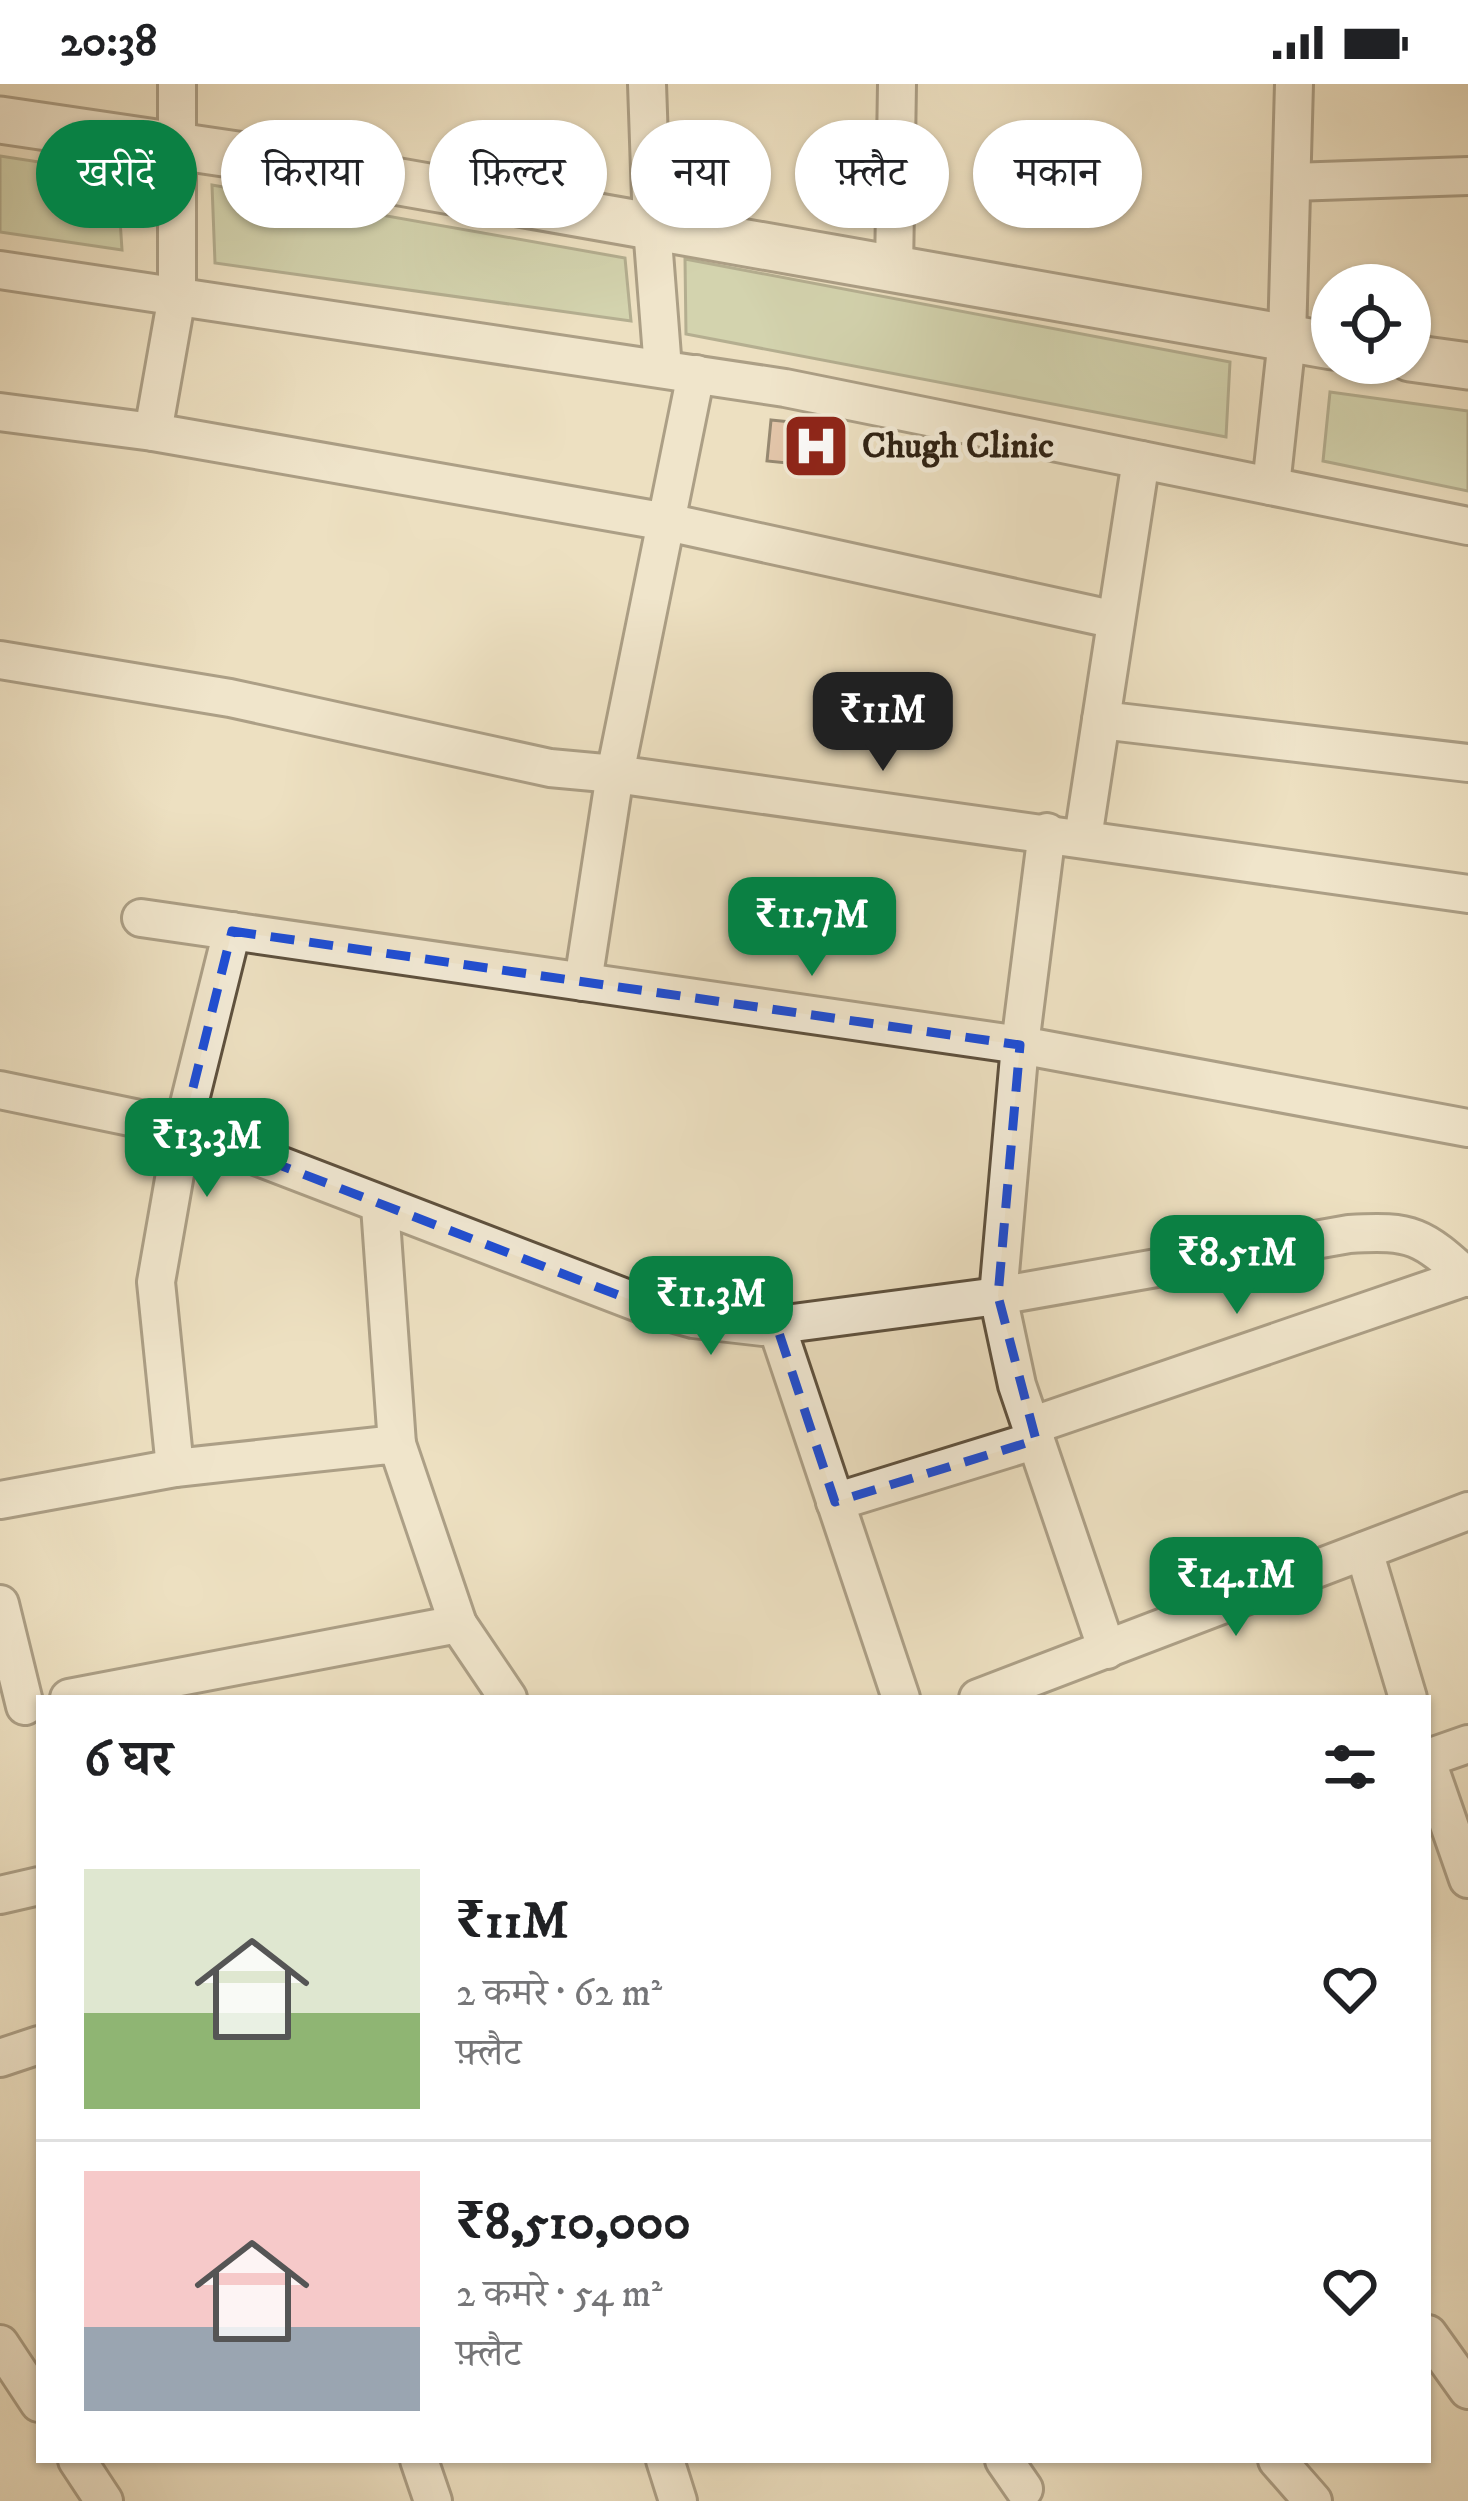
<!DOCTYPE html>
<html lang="hi">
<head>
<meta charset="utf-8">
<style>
  :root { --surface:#fff; --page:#f6f6f6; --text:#202124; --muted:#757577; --line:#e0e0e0; --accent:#0b8043 }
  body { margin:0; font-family:"IM FELL DW Pica","Noto Serif Devanagari",serif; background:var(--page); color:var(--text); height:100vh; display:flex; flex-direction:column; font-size:45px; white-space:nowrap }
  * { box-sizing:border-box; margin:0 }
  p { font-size:39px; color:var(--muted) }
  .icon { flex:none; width:66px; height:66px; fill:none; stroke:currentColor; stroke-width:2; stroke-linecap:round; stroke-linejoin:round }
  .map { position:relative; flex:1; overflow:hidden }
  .drawer { position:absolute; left:36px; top:1611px; width:1395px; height:768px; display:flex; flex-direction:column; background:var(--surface); border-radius:0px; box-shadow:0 3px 9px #0004 }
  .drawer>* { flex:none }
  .hud { position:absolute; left:36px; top:36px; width:1398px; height:108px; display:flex; gap:24px }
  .controls { position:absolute; left:1311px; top:180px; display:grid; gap:24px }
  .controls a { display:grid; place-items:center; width:120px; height:120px; border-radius:50%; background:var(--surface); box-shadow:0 3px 9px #0004; font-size:60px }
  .price { position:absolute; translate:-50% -102px; padding:0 27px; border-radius:24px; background:var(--accent); color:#fff; font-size:39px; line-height:78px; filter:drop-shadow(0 3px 6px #0008) }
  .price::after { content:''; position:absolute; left:50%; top:72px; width:36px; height:27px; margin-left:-18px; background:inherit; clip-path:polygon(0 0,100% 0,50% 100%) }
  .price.on { background:#222; color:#fff }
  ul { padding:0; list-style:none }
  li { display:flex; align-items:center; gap:36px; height:300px; padding:0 48px }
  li+li { border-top:3px solid var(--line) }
  li span { display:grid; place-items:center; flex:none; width:336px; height:240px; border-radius:0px; color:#555 }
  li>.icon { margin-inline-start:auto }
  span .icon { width:144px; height:144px; fill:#fffc; stroke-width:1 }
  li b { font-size:51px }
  h2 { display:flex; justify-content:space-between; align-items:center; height:144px; padding:0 48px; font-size:51px }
  .chip { padding:0 42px; border-radius:54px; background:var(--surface); box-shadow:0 3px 9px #0004; font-size:42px; line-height:108px }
  .chip.on { background:var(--accent); color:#fff }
  .status { display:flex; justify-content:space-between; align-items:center; height:84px; padding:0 60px; background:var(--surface); direction:ltr }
  .status svg { height:33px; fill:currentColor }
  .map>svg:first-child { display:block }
  .green { fill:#b3c397; stroke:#707255; stroke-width:3 }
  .building { fill:#d8a78f; stroke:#2e2113; stroke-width:3 }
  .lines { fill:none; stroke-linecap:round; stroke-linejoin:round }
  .minor-casing { stroke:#5e513e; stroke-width:42 }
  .tertiary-casing { stroke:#5e513e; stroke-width:51 }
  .minor { stroke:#f3ebd7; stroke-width:36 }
  .tertiary { stroke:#f3ebd7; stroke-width:45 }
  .marked { fill:none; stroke:#1d4ed8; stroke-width:9; stroke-dasharray:24 15; stroke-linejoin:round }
  .labels { text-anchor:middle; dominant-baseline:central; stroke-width:10; stroke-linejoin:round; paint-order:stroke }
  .poi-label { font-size:36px; font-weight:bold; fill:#2e2113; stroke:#f3ebd7; text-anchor:start }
</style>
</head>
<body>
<div class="status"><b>20:38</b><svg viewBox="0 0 49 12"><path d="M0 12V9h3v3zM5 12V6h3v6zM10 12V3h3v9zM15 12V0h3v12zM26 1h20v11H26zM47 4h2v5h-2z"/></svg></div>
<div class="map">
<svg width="1468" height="2417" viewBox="0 0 1468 2417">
  <rect width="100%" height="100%" fill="#ede0c1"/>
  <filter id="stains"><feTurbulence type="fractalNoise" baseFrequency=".00167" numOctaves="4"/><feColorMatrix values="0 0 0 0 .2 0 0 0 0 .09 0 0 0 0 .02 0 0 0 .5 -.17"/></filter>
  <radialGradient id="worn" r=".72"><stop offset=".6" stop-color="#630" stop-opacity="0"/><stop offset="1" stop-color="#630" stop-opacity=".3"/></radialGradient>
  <!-- green -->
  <g class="green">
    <path d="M0,72l117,18 5,76 -122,-18z"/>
    <path d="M212,101l413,73 6,63 -416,-58z"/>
    <path d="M685,175l545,103 -4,75 -540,-103z"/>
    <path d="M1330,308l138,19v80l-145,-30z"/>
  </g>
  <!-- building -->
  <path class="building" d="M771,336l71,7 -4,41 -71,-7z"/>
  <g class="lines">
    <defs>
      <g id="minor">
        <path d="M177,0v212l-24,136 514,90 449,98"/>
        <path d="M647,0l5,143 11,142"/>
        <path d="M1292,98l176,-6"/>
        <path d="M0,186l785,118 683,138"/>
        <path d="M894,186l3,-186"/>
        <path d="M696,290l-81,400 853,120"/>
        <path d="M0,328l153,20"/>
        <path d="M1141,376l-40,260 367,43"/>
        <path d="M1271,402l16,-147 7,-255"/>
        <path d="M0,576l230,38 320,70 65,6 -32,208"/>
        <path d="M1047,748l-27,213 -22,251 19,89 90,265"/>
        <path d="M1083,754l18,-118"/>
        <path d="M141,834l879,127 448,83"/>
        <path d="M0,1006l183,38 461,177 49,14 70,8 235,-31 351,-62c64,-4 73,2 119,44"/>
        <path d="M380,1122l17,238"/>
        <path d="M776,1240l125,374"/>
        <path d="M1031,1342l435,-149"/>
        <path d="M175,1384l-19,-186 27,-154 49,-197"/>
        <path d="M0,1416l175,-32 222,-24 61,180"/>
        <path d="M835,1418l201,-62"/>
        <path d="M1364,1467l44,147"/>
        <path d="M0,1520l25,102"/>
        <path d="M69,1614l389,-74 50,74"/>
        <path d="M978,1614l490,-187"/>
        <path d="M1428,1674l40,-14"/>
        <path d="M1428,1680l40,115"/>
        <path d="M0,1811l39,-9"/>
        <path d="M0,1974l39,-13"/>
        <path d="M1428,2250l40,56"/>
        <path d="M0,2260l39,59"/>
        <path d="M77,2376l27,41"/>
        <path d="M419,2376l14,41"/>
        <path d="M665,2376l13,41"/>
        <path d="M1004,2376l20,29"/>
        <path d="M1277,2376l36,41"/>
      </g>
      <g id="tertiary">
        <path d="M0,36l292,43 1040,183"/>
        <path d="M1410,274l58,8"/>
      </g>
    </defs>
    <!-- minor casing -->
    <use href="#minor" class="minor-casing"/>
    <!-- tertiary casing -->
    <use href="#tertiary" class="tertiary-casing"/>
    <!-- minor -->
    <use href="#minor" class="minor"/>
    <!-- tertiary -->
    <use href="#tertiary" class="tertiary"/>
  </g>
  <!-- marked area -->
  <path d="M0 0H1468V2417H0ZM232,847l788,114 -22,251 38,144 -201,62 -58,-175 -133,-22 -461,-177z" fill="#ede0c1" fill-opacity=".55" fill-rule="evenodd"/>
  <path class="marked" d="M232,847l788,114 -22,251 38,144 -201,62 -58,-175 -133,-22 -461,-177z"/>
  <!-- icons -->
  <defs>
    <symbol id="hospital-square" viewBox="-11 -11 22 22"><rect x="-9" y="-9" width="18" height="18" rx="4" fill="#8f2418" stroke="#f3ebd7"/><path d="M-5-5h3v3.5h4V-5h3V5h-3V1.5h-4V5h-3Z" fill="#fff"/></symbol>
  </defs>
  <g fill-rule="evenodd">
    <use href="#hospital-square" x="778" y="324" width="76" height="76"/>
  </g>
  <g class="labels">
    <!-- poi labels -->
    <g class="poi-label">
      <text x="862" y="362">Chugh Clinic</text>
    </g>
  </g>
  <rect width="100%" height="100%" filter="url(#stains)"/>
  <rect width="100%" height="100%" fill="url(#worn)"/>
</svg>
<div class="controls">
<a><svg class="icon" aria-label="locate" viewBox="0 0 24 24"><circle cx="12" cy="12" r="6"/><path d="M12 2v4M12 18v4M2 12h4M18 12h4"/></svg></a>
</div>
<b class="price on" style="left:883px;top:690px">₹11M</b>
<b class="price" style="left:812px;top:895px">₹11.7M</b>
<b class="price" style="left:207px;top:1116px">₹13.3M</b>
<b class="price" style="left:1237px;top:1233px">₹8.51M</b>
<b class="price" style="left:711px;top:1274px">₹11.3M</b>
<b class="price" style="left:1236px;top:1555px">₹14.1M</b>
<div class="hud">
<a class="chip on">खरीदें</a>
<a class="chip">किराया</a>
<a class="chip">फ़िल्टर</a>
<a class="chip">नया</a>
<a class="chip">फ़्लैट</a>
<a class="chip">मकान</a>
</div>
<section class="drawer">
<h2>6 घर<svg class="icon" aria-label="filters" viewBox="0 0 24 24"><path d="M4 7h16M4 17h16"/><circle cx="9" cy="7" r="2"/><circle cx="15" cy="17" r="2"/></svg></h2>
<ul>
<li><span style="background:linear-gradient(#dfe7d0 60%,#8fb573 0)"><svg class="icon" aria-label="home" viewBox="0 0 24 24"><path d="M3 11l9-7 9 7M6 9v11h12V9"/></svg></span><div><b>₹11M</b><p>2 कमरे · 62 m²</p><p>फ़्लैट</p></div><svg class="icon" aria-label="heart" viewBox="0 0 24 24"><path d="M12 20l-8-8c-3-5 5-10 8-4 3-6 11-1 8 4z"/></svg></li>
<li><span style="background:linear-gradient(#f6c9c9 65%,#9aa5b1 0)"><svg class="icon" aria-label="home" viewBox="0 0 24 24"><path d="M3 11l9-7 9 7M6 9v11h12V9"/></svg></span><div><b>₹8,510,000</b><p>2 कमरे · 54 m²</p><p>फ़्लैट</p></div><svg class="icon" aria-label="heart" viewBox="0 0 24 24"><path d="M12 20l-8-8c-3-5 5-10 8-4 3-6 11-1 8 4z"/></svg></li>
</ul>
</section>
</div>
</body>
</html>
